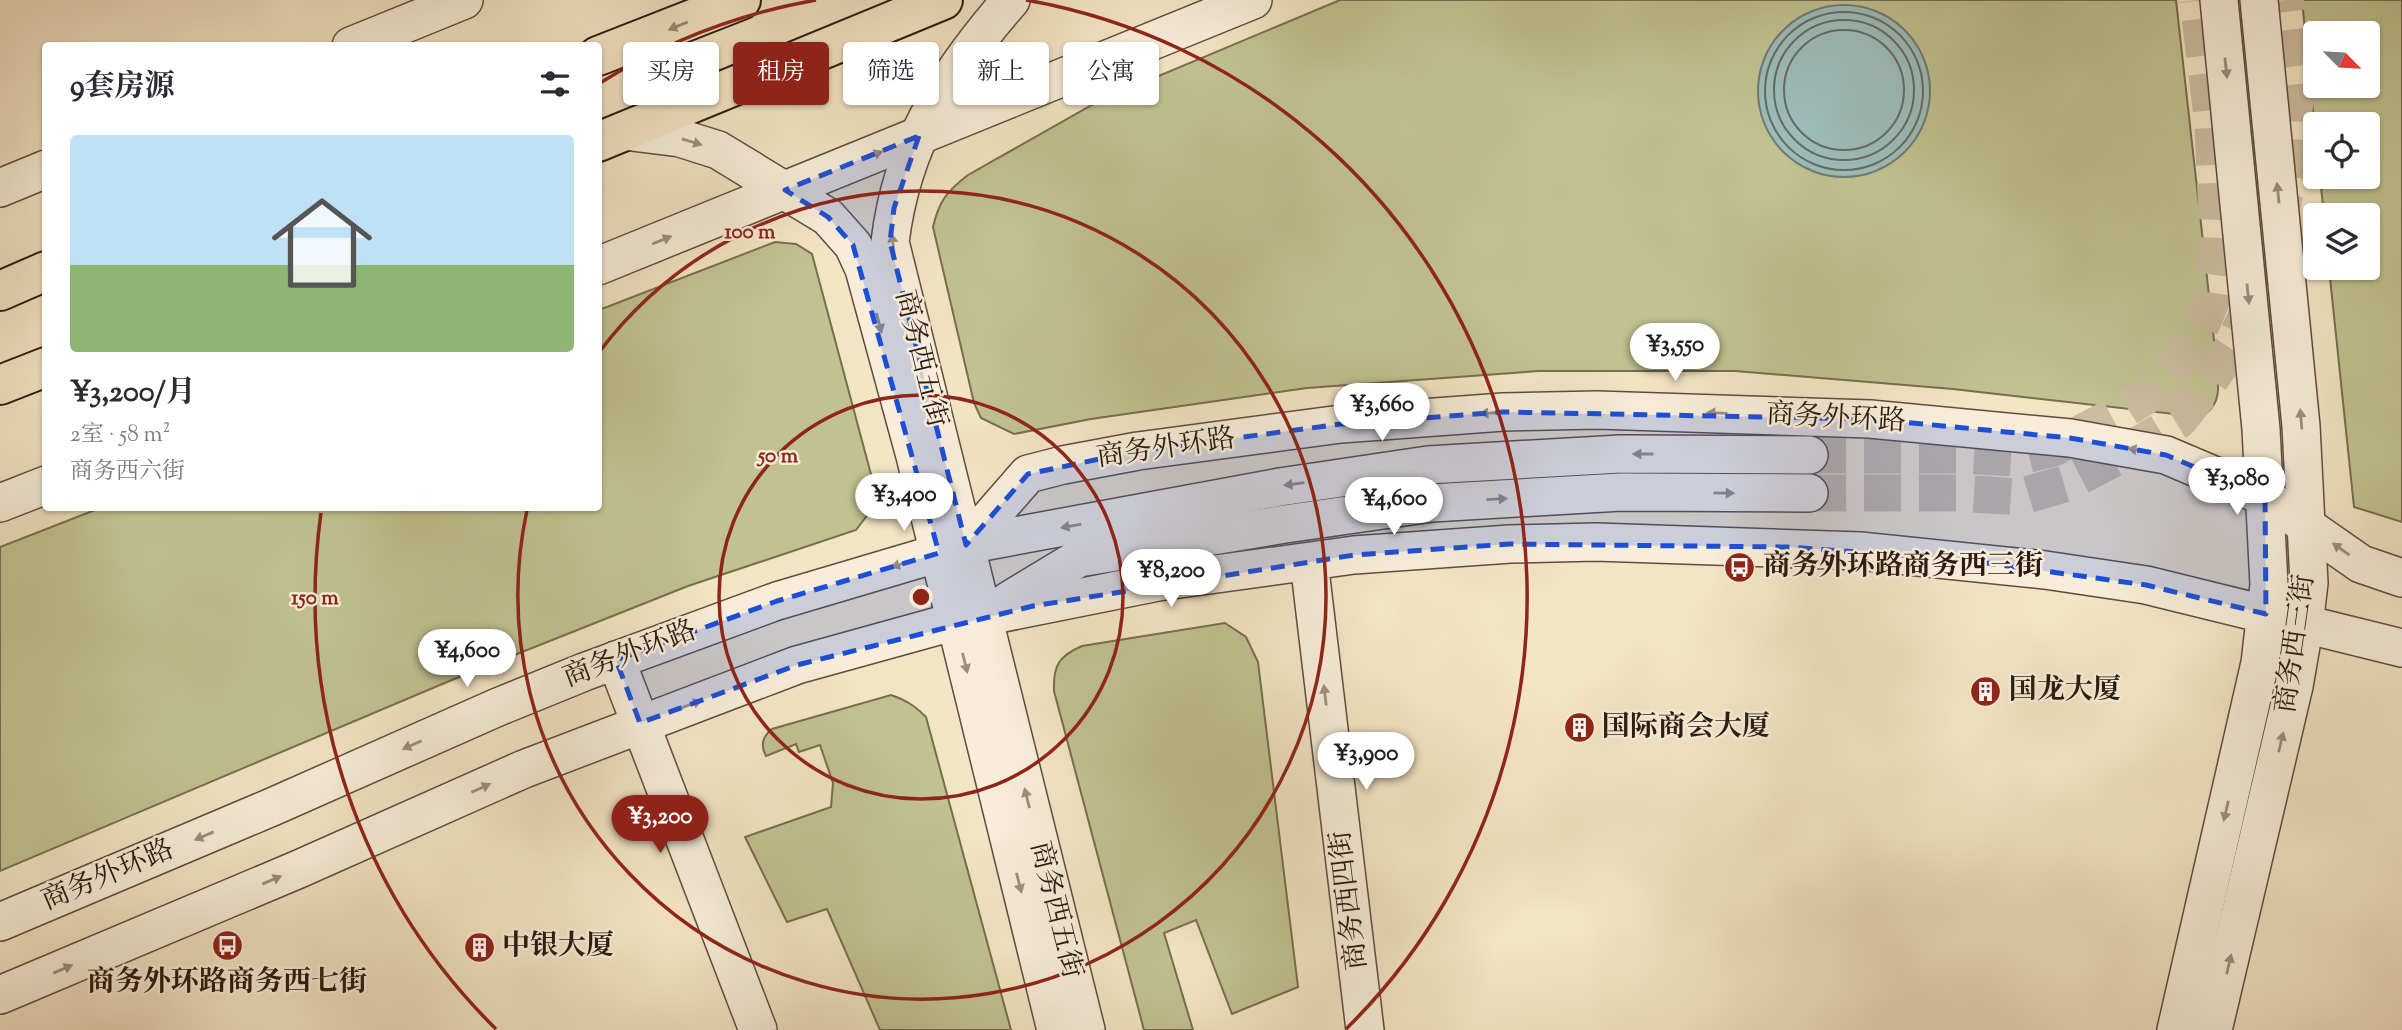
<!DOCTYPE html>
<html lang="zh">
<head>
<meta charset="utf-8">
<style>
  :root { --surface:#fff; --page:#f7f7f7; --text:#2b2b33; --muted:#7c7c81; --line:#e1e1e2; --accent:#8f2418 }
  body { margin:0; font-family:"Sorts Mill Goudy","Noto Serif SC",serif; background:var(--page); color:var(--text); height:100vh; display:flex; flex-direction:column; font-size:26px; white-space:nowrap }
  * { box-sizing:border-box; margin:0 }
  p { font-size:23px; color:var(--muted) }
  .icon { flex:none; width:38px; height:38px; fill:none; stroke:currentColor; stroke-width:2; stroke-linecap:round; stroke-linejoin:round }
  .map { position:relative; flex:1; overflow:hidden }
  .panel { position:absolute; left:42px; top:42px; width:560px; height:469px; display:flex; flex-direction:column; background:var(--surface); border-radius:7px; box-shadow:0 2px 5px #0004 }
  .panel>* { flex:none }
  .guide { position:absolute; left:623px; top:42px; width:665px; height:63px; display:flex; gap:14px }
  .needle { width:46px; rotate:114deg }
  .controls { position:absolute; left:2303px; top:21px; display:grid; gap:14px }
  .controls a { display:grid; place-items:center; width:77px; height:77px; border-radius:7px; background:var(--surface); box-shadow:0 2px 5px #0004; font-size:35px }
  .price { position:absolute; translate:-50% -60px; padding:0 16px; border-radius:24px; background:#fff; color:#222; font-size:23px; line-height:46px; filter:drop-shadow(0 2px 4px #0008) }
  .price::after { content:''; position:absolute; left:50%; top:42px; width:21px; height:16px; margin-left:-10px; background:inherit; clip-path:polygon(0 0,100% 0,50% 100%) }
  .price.on { background:var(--accent); color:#fff }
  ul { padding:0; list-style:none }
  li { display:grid; align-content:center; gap:14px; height:371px; padding:0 28px }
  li+li { border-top:2px solid var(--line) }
  li span { display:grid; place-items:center; height:217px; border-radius:7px; color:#555 }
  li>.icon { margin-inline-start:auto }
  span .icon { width:126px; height:126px; fill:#fffc; stroke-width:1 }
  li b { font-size:30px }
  h2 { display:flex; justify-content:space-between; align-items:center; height:84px; padding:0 28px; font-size:30px }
  .chip { padding:0 24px; border-radius:7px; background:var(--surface); box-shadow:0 2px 5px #0004; font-size:24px; line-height:63px }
  .chip.on { background:var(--accent); color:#fff }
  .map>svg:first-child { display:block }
  .green { fill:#c0c290; stroke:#766e50; stroke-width:2; fill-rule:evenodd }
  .water { fill:#9dbdba; stroke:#707b76; stroke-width:2 }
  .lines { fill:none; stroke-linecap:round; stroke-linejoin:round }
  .shore { stroke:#646b66; stroke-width:2 }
  .minor-tunnel { stroke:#cbbba0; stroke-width:37; stroke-dasharray:37 18; stroke-linecap:butt }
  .minor-casing { stroke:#5e4c3e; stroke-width:40 }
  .highway-casing { stroke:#2c1911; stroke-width:42 }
  .minor { stroke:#f7edd9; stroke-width:37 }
  .highway { stroke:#f3e4c4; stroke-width:38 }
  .oneway { fill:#998973 }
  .oneway2 { fill:#9c8e7f }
  .marked { fill:#1d4ed8; fill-opacity:0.2; stroke:#1d4ed8; stroke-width:5; stroke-dasharray:14 9; stroke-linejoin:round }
  .ring { fill:none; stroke:#8f2418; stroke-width:3.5 }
  .labels { text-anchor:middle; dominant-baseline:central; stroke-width:5; stroke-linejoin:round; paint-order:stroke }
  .street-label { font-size:28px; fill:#2c1911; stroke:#f7edd9 }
  .poi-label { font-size:28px; font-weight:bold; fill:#2c1911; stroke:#f7edd9; text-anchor:start }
  .centre { fill:#8f2418; stroke:#f7edd9; stroke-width:3.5 }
  .ring-label { font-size:21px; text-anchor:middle; font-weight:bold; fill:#8f2418; stroke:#f7edd9; stroke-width:5; stroke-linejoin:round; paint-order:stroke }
</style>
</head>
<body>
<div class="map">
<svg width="2402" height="1030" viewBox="0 0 2402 1030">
  <rect width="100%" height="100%" fill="#f3e4c4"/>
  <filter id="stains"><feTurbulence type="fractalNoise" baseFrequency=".00286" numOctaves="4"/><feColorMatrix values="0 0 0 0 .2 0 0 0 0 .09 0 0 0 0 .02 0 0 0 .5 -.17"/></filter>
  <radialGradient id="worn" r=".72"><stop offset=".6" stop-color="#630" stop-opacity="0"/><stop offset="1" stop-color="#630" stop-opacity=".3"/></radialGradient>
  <!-- green -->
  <g class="green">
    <path d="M1340,0h836l42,376c1,18 0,31 -17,41l-248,-28 -218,-18h-196l-232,17 -216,31 -77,15 -33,-16 -7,-15 -41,-176c6,-26 14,-36 35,-52l131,-74z"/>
    <path d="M2302,0h100v522l-48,-15 -25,-239h39v-53h-44l-4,-38h48v-53h-53v8zM2368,33v53h-53v-53z"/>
    <path d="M775,242l21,2 16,10 64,239 -4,16 -16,21 -168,56 -241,96 -447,189v-324l100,-39h498l1,-198z"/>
    <path d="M1225,623l21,14 12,25 40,325 -66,27 -36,-94 -32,13 29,97h-49l-90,-339c-1,-26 5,-35 28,-45z"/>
    <path d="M891,695c15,5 24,11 35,22l85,313h-131l-53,-121 -40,13 -42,-85 86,-30 2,-24 -13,-38 -21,7 -3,-8 -30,12c-6,-11 -3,-20 6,-27z"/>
  </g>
  <!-- water -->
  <circle class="water" cx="1844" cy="91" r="86"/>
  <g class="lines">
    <!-- shore -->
    <g class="shore">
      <circle cx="1844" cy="91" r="79"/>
      <circle cx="1844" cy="90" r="70"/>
      <circle cx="1844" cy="90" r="60"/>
    </g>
    <!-- minor-tunnel -->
    <g class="minor-tunnel">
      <path d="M1809,455h153l53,3 38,-10 61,-32 40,-25 46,-63 11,-27 4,-27 2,-56 -4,-93 -15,-125"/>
      <path d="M1809,493h151l60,4 47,-14 65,-34 47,-29 27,-34 27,-40 28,-62 17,-58 12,-60 6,-80 -11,-86"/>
    </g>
    <defs>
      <g id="minor">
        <path d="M1011,0c-64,73 -109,143 -121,242l196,788"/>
        <path d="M351,46l113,-46"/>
        <path d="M624,131l56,7 38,12 110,67 25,28 11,24 51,187 141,574"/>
        <path d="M0,188l46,-19"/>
        <path d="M598,266l655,-266"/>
        <path d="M0,503l46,-18"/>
        <path d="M966,545l62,-71 35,-9 75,-14 203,-27 162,-12 94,-2 273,9 200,19 96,17 99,42 96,67 41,14"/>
        <path d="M1309,562l56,468"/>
        <path d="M1008,601l71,-43 206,-34 147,-21 189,-11 188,1"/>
        <path d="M616,660l142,370"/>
        <path d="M0,922l272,-115 226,-100 86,-35 193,-71 189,-56 314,-58 148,-22 192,-11 189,1"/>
        <path d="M0,995l299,-126 225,-100 273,-104 141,-39 220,-44 196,-27 156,-11 86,-2 264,9 185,19 101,15 256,63"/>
        <path d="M2176,1030l84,-367 9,-78 -8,-156 -42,-429"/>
        <path d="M2213,1030l81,-344 9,-52 6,-51 -8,-157 -42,-426"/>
      </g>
      <g id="highway">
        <path d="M598,56l143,-56"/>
        <path d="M598,142l345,-142"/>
        <path d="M0,291l46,-20"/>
        <path d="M0,385l46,-18"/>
      </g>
    </defs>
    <!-- minor casing -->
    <use href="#minor" class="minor-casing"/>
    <!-- highway casing -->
    <use href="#highway" class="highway-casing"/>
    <!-- minor -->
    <use href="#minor" class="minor"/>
    <!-- highway -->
    <use href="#highway" class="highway"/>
  </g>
  <!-- one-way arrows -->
  <defs><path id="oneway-solid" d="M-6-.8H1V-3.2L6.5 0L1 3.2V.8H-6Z" transform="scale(1.75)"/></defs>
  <use class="oneway" href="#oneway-solid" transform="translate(678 26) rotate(158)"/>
  <g class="oneway2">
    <use href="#oneway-solid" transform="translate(2226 68) rotate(84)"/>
    <use href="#oneway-solid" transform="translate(692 142) rotate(17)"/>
    <use href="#oneway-solid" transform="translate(873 155) rotate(-22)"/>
    <use href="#oneway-solid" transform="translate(2278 193) rotate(-96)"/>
    <use href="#oneway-solid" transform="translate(662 240) rotate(-22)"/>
    <use href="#oneway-solid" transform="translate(893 244) rotate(-96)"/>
    <use href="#oneway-solid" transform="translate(2248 294) rotate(84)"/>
    <use href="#oneway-solid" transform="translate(879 323) rotate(75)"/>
    <use href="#oneway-solid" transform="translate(1490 413) rotate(176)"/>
    <use href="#oneway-solid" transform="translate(1717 413) rotate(-178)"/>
    <use href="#oneway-solid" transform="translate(2301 419) rotate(-95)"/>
    <use href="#oneway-solid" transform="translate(2138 450) rotate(-170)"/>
    <use href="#oneway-solid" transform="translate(1643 454) rotate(-180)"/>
    <use href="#oneway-solid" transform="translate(1294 484) rotate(172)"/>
    <use href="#oneway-solid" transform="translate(1724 493) rotate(1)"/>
    <use href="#oneway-solid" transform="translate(1497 499) rotate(-3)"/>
    <use href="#oneway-solid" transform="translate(1071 526) rotate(170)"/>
    <use href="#oneway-solid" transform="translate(2341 549) rotate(-145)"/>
    <use href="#oneway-solid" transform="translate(901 564) rotate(163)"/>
    <use href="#oneway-solid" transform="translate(965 663) rotate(76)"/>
    <use href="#oneway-solid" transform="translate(1325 695) rotate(-97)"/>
    <use href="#oneway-solid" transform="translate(692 704) rotate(-21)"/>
    <use href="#oneway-solid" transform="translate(2281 742) rotate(-77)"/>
    <use href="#oneway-solid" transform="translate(412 745) rotate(156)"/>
    <use href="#oneway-solid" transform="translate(481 788) rotate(-24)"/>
    <use href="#oneway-solid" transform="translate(1027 798) rotate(-104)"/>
    <use href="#oneway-solid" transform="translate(2226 811) rotate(103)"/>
    <use href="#oneway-solid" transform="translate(204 836) rotate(157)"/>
    <use href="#oneway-solid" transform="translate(272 880) rotate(-23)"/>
    <use href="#oneway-solid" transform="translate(1019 883) rotate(76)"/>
    <use href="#oneway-solid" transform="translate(2229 964) rotate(-77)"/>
    <use href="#oneway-solid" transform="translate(63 969) rotate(-23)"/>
  </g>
  <!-- marked area -->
  <path class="marked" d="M919,136l-25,72 -4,34 76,303 62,-71 110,-23 203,-27 162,-12 367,7 200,19 96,17 99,42 1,117 -120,-29 -188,-26 -171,-12 -277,-3 -156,11 -321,51 -236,59 -157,58 -24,-63 161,-59 162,-48 -86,-308 -25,-28 -43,-27z"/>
  <!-- distance rings -->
  <g class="ring">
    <circle cx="921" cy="597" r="202"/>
    <path d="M600 351A404 404 0 1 1 527 510"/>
    <path d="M496 1029A606 606 0 0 1 321 513M600 83A606 606 0 0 1 816 0M1026 0A606 606 0 0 1 1346 1029"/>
  </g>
  <!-- icons -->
  <defs>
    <symbol id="bus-disc" viewBox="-11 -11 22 22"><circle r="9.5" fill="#8f2418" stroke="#f7edd9"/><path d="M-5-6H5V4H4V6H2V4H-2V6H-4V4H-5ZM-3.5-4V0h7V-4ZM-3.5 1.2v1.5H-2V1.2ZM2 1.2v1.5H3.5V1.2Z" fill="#fff"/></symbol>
    <symbol id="building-disc" viewBox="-11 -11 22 22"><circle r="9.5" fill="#8f2418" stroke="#f7edd9"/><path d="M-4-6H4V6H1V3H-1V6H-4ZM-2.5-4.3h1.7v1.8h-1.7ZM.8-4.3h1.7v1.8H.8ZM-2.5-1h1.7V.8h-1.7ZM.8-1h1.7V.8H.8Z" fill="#fff"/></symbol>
  </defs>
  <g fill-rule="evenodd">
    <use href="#bus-disc" x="1722" y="550" width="35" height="35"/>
    <use href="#building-disc" x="1968" y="674" width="35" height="35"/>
    <use href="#building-disc" x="1562" y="710" width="35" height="35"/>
    <use href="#bus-disc" x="210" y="928" width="35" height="35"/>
    <use href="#building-disc" x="462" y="930" width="35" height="35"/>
  </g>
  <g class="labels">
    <!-- street labels -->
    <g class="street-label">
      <text transform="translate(920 359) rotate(76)">商务西五街</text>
      <text transform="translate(1836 419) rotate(3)">商务外环路</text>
      <text transform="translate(1166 449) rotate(-8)">商务外环路</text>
      <text transform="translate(2296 644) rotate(-82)">商务西三街</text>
      <text transform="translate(630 655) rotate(-21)">商务外环路</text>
      <text transform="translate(108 876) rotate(-23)">商务外环路</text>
      <text transform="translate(1350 900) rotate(-97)">商务西四街</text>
      <text transform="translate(1055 910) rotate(76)">商务西五街</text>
    </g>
    <!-- poi labels -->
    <g class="poi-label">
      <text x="1763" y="567">商务外环路商务西三街</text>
      <text x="2009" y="691">国龙大厦</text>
      <text x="1602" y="728">国际商会大厦</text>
      <text x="502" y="947">中银大厦</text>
      <text x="227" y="983" text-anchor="middle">商务外环路商务西七街</text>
    </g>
  </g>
  <circle cx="921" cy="597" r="10" class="centre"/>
  <g class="ring-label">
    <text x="750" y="238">100 m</text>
    <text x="778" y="462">50 m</text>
    <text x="315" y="604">150 m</text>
  </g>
  <rect width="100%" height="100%" filter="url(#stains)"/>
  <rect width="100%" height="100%" fill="url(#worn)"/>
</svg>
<div class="controls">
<a><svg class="needle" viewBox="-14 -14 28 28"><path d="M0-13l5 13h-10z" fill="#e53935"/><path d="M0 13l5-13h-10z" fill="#7c7c81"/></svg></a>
<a><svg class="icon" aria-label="locate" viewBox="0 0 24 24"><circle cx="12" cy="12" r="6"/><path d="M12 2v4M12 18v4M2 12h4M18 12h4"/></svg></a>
<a><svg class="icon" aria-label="layers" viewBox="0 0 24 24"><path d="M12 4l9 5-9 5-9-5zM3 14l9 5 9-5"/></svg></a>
</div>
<b class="price" style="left:1675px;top:383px">¥3,550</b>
<b class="price" style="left:1382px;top:443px">¥3,660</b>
<b class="price" style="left:2237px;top:517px">¥3,080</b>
<b class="price" style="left:904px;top:533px">¥3,400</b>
<b class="price" style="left:1394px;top:537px">¥4,600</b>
<b class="price" style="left:1171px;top:609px">¥8,200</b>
<b class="price" style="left:467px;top:689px">¥4,600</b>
<b class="price" style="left:1366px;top:792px">¥3,900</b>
<b class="price on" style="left:660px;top:855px">¥3,200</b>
<div class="guide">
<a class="chip">买房</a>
<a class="chip on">租房</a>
<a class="chip">筛选</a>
<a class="chip">新上</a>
<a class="chip">公寓</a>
</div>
<section class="panel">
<h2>9套房源<svg class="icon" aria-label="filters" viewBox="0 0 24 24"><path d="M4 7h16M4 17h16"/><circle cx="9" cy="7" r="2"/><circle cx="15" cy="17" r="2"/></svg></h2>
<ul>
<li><span style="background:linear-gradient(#bfe0f5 60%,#8fb573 0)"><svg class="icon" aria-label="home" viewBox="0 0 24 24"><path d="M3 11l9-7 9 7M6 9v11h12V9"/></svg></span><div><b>¥3,200/月</b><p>2室 · 58 m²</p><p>商务西六街</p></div></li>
</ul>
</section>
</div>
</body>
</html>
